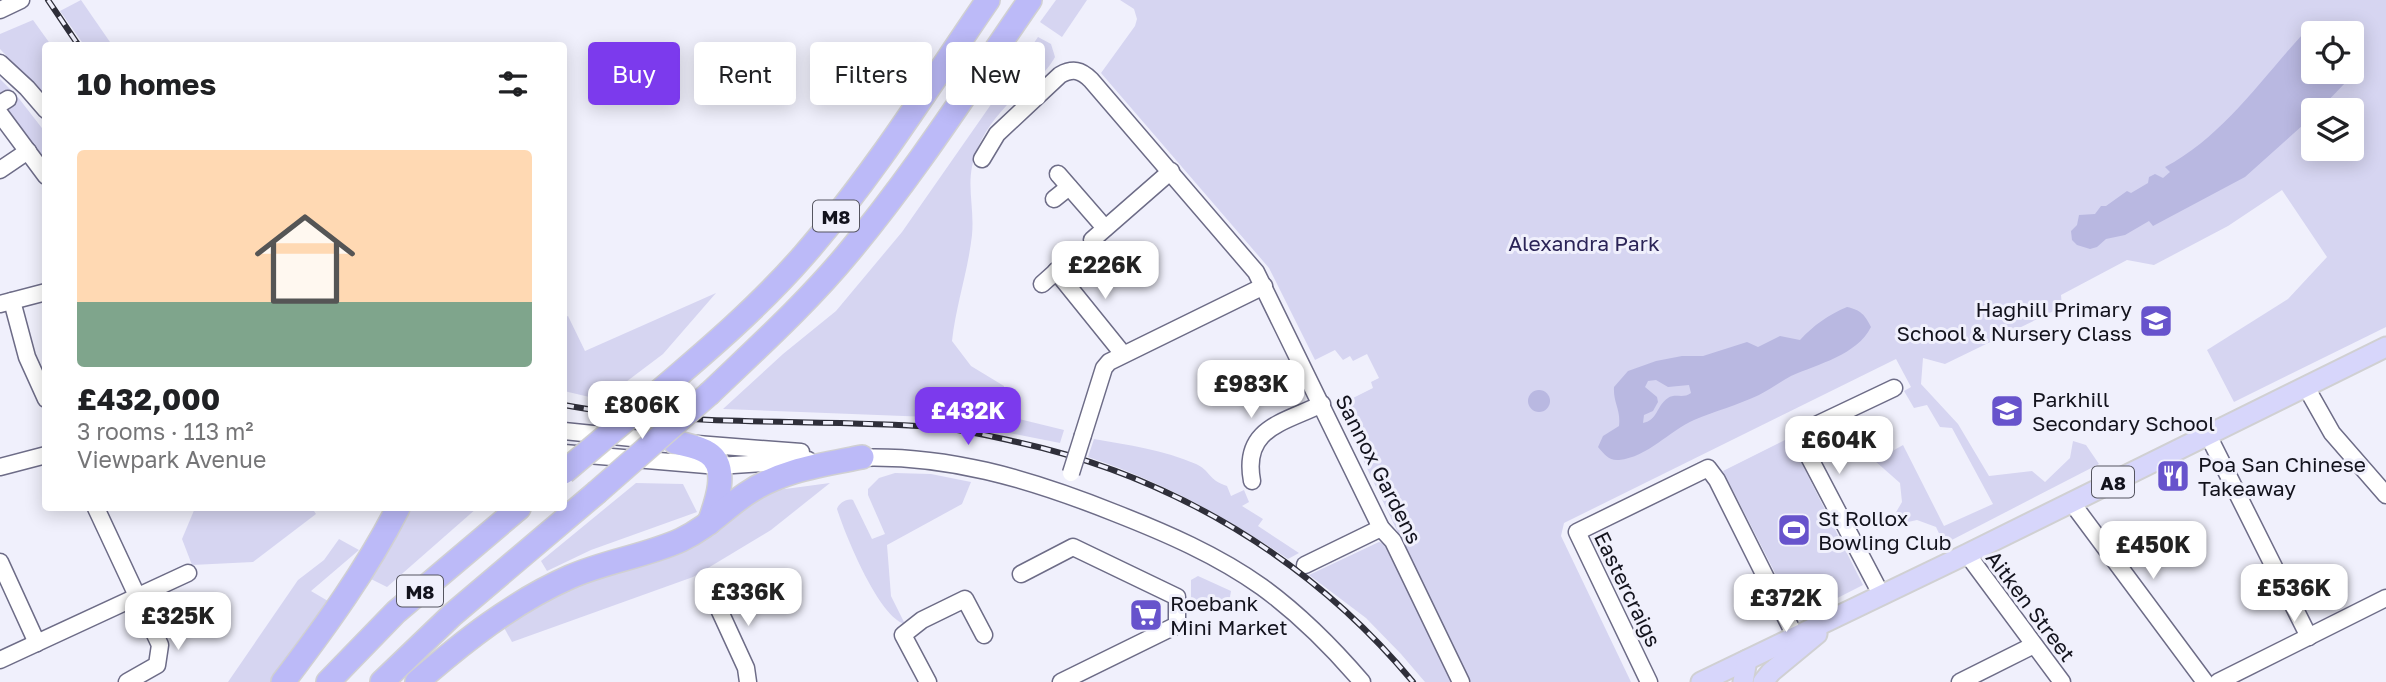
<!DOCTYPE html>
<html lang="en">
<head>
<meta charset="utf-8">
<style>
  :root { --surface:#fff; --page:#f2f2f2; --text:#202124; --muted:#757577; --accent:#7c3aed }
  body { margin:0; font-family:"Golos Text",sans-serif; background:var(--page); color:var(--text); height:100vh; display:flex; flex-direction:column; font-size:26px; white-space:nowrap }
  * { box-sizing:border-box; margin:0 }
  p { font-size:23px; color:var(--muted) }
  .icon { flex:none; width:38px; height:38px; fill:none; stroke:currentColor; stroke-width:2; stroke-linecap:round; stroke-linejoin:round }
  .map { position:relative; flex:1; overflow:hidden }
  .panel { position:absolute; left:42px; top:42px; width:525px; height:469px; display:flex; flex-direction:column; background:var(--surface); border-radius:7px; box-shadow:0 4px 18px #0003 }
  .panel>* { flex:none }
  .hud { position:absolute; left:588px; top:42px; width:665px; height:63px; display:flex; gap:14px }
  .fabs { position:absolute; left:2301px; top:21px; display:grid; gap:14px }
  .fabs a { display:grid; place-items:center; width:63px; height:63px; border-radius:7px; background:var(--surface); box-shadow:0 4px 18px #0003; font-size:35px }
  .price { position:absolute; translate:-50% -60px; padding:0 16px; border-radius:14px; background:#fff; color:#222; font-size:23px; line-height:46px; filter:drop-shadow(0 2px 4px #0008) }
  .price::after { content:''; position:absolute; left:50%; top:42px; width:21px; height:16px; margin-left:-10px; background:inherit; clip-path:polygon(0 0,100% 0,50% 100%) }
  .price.current { background:var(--accent); color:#fff }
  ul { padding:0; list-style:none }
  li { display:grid; align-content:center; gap:14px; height:371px; padding:0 35px }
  li span { display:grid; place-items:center; height:217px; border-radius:7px; color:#555 }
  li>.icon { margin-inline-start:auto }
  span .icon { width:126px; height:126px; fill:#fffc; stroke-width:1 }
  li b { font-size:30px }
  h2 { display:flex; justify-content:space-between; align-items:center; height:84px; padding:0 35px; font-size:30px }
  .pill { padding:0 24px; border-radius:7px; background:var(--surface); box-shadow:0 4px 18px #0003; font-size:24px; line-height:63px }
  .pill.current { background:var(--accent); color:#fff }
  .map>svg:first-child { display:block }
  .green { fill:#d6d5f1; fill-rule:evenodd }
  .water { fill:#b9b8e1; fill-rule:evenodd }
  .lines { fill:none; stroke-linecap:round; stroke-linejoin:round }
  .minor-casing { stroke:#6d6c87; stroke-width:19 }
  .major-casing { stroke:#d0d0d2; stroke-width:23 }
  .highway-casing { stroke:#d0d0d2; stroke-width:26 }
  .minor { stroke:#fff; stroke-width:16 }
  .major { stroke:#d7d6fb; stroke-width:19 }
  .highway { stroke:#bcbaf8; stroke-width:23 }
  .rail-casing { stroke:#2f2f3a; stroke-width:6 }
  .rail { stroke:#f0f0fc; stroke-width:3.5; stroke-dasharray:10; stroke-linecap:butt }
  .minor-bridge-casing { stroke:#6d6c87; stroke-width:19; stroke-linecap:butt }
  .highway-bridge-casing { stroke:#d0d0d2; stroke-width:26; stroke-linecap:butt }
  .minor-bridge { stroke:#fff; stroke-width:16 }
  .highway-bridge { stroke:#bcbaf8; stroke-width:23 }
  .labels { text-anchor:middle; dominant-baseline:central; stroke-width:6; stroke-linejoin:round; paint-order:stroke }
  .shield { fill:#f0f0fc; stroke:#555560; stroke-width:2 }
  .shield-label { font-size:19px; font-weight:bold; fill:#13131d }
  .park-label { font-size:21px; fill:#2b2457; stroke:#f0f0fc }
  .poi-label { font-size:21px; fill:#13131d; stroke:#f0f0fc; text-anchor:start }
  .street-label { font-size:21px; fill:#13131d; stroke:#f0f0fc }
</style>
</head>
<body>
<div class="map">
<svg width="2386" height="682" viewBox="0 0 2386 682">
  <rect width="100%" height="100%" fill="#f0f0fc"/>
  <!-- green -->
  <g class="green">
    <path d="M81,0l31,45h-28l-24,-34z"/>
    <path d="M1056,0h31l-25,37 -22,-15z"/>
    <path d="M1120,0h1266v327l-152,75 -27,-52 81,-51 39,-42 -45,-67 -54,36 -74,39 -27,-5 -66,35 1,12 -117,57 -22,-6 -2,26 37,40 31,52 43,-5 13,11 25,-24 3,-17 13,4 13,19 -155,80 -8,-17 -19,-7 -18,4 -4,-10 7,-12 -2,-19 -25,-22 28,-16 41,81 49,-22 -41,-76 -12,-1 -13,-22 -13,3 -10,-17 7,-4 -15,-28 -332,164 -3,13 70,146h-161l-133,-276 36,-18 -2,-6 8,-4 -12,-24 -14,7 -3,-5 -7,4 -8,-10 -20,10 -46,-92 -168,-195 34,-47 2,-7 -3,-10zM2314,33h38v39h-38zM2314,110h38v39h-38z"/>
    <path d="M33,20l18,25 -5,1 -1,50 -45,-47v-15z"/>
    <path d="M1038,37l13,7 4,13c-10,18 -19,21 -33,34 -17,14 -34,34 -43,54 -16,35 -4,57 -7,90 -4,36 -16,70 -20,106l19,25 33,20 1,20 -10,7 69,17 -4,13 -131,-26 -206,-8 60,-55 53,-43 66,-79z"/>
    <path d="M0,79l17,17 28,36v34l-39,-56 1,-3 -7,-12z"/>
    <path d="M716,293l-53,61 -61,46 -38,-9v-73l4,-2 17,35z"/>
    <path d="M1789,438l74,147 -65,33 -75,-147z"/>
    <path d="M1094,439c34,6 70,11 102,25 14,6 12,16 31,22l4,10 13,-6 5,12 -7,4 21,13 -5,7 41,27 -11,6c-64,-43 -127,-78 -200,-102z"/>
    <path d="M895,473l36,1 40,8 -9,22 -75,41 4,51 14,28c-26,-6 -60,-90 -68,-115 2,-6 10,-11 16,-9l19,39 13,-5 -17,-39v-6l11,-11z"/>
    <path d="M636,483l47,1 14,28 -106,38 -44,21 -6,-10z"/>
    <path d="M830,483l-59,47 -78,47 -181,65 -10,-18 20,-12 248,-121z"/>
    <path d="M195,508h117l4,6 -63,48 -61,3 -10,-26z"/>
    <path d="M406,508h71l-90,79 -22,-11z"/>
    <path d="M339,539l20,11 -48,41 17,10 -54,81h-46l70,-102 26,-20z"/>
    <path d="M1379,542l8,3 65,137h-27l-24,-28 -35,-36 -57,-43z"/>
    <path d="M1198,576l33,15 -1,6 -27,13 -12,-5v-25z"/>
  </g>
  <!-- water -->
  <g class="water">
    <path d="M2334,21l23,4 6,9v10l-11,13v-24h-31z"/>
    <path d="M2302,35l4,4h7l1,33h28l-2,3 7,6 -28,29h-5l-1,6 -68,61 -92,49 -4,-5 -24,14 -19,4 -9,8 -7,2 -13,-4 -5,-5 -1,-9 6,-6 2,-10 16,-1 6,-8h5l21,-15 4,2 17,-10 1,-6 6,-3 8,4 7,-6 -5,-5c56,-29 95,-86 137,-132z"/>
    <path d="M1847,307c14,3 18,8 24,20 -14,28 -53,37 -80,49 -11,6 -21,13 -32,19 -21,10 -44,16 -65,25 -25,11 -46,37 -75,40 -10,1 -15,-6 -21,-13l5,-11 16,-10c2,-17 -6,-23 -5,-39l14,-16 28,-10 26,-5h21l44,-14 11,5 22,-11 20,4c14,-15 28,-25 47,-33zM1656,380l12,7 21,-2 2,8c-8,6 -16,0 -23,5 -12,8 -10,22 -25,25l1,-8 9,-4 5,-9 -1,-5 -12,-10 3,-6z"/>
    <circle cx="1539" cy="401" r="11"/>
  </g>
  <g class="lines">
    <defs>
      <g id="minor">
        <path d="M0,10l21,-10"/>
        <path d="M0,63l27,25 19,22"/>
        <path d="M0,104l8,-5"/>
        <path d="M0,114l46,62"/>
        <path d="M982,159l15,-25 63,-59c13,-7 21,-5 31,5l165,192 125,256 12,13 68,141"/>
        <path d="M0,170l28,-19"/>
        <path d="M1058,174l47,54"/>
        <path d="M1054,199l15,-12"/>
        <path d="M1092,240l79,-69"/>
        <path d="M1056,271l67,83"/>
        <path d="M1042,284l28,-25"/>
        <path d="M12,301l15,56 19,42"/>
        <path d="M0,304l46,-12"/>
        <path d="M2306,387l26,46 54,62"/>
        <path d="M564,431l97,10"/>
        <path d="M1083,435l21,-67 5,-6 155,-76"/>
        <path d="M2208,435l101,202"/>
        <path d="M697,444l104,8"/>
        <path d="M564,453l154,13 90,-6"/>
        <path d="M852,458c92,-5 178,21 263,55 51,20 102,42 147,74 37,27 70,60 100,95"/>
        <path d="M0,467l46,-12"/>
        <path d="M1252,481c-10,-53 31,-58 70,-77"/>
        <path d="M2072,503l133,179"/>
        <path d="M96,508l64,137 -3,20 -30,17"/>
        <path d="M1967,554l95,128"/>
        <path d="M0,562l37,81"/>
        <path d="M1305,565l76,-37"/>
        <path d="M1021,574l52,-27 104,50v28l-116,57"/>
        <path d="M706,581l40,87 2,14"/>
        <path d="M1882,596l-85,-162 97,-46"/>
        <path d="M0,660l188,-87"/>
        <path d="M928,682l-25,-47 19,-15 43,-21 19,36"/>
        <path d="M1649,682l-72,-150 131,-64 9,12 78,156"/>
        <path d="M1960,682l74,-37"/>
        <path d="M2218,682l168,-84"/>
      </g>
      <g id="major">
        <path d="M1701,682l266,-128 419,-207"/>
        <path d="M1743,682l4,-22"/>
        <path d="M1763,682l8,-10 46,-38"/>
      </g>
      <g id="highway">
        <path d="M710,393c47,-45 97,-90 139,-141 66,-79 122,-167 181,-252"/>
        <path d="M648,401c54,-46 109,-92 156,-146 69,-79 125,-169 184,-255"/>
        <path d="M675,442c10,3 25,5 33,11 22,14 8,51 1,70"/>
        <path d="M283,682c42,-55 84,-113 115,-174"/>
        <path d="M328,682l68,-70 123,-104"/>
        <path d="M382,682l70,-67 144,-122"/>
        <path d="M417,682c46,-40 96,-80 153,-105 36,-16 76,-21 111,-37 26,-12 43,-31 65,-46 35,-24 76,-29 116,-37"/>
      </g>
    </defs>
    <!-- minor casing -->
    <use href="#minor" class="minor-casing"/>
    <!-- major casing -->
    <use href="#major" class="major-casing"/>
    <!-- highway casing -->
    <use href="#highway" class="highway-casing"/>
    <!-- minor -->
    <use href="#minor" class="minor"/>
    <!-- major -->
    <use href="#major" class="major"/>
    <!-- highway -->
    <use href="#highway" class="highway"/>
    <defs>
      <g id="rail">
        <path d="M48,0l31,46"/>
        <path d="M564,405c122,23 246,13 370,22 27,2 56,9 83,15 155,34 294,117 396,240"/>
      </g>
    </defs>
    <!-- rail casing -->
    <use href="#rail" class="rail-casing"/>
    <!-- rail -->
    <use href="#rail" class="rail"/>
    <defs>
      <path id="minor-bridge" d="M1071,473l12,-38"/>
      <g id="highway-bridge">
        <path d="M564,472l84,-71"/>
        <path d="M596,493l114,-100"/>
      </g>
    </defs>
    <!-- minor-bridge casing -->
    <use href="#minor-bridge" class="minor-bridge-casing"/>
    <!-- highway-bridge casing -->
    <use href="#highway-bridge" class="highway-bridge-casing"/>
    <!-- minor-bridge -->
    <use href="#minor-bridge" class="minor-bridge"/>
    <!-- highway-bridge -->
    <use href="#highway-bridge" class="highway-bridge"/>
  </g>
  <!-- icons -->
  <defs>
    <symbol id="school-square" viewBox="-11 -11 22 22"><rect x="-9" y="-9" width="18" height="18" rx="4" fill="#6753cc" stroke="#f0f0fc"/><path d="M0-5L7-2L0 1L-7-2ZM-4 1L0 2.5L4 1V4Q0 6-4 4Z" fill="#fff"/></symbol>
    <symbol id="restaurant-square" viewBox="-11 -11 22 22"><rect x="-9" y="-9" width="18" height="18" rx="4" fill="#6753cc" stroke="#f0f0fc"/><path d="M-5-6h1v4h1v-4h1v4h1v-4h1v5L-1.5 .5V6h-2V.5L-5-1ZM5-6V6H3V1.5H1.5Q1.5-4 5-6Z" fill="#fff"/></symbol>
    <symbol id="stadium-square" viewBox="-11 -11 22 22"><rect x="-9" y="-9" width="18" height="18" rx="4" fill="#6753cc" stroke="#f0f0fc"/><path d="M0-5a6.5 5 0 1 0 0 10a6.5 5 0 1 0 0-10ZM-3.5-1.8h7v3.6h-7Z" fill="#fff"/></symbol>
    <symbol id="supermarket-square" viewBox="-11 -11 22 22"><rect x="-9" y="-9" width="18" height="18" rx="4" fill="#6753cc" stroke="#f0f0fc"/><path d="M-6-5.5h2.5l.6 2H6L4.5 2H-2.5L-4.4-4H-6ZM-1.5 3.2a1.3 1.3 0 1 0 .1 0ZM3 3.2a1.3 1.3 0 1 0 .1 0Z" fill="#fff"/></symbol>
  </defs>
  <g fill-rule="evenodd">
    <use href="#school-square" x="2137" y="302" width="38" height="38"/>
    <use href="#school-square" x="1988" y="392" width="38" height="38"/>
    <use href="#restaurant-square" x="2154" y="457" width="38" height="38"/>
    <use href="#stadium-square" x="1775" y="511" width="38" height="38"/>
    <use href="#supermarket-square" x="1127" y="596" width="38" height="38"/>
  </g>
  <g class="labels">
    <!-- shield labels -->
    <g class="shield">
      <rect x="813" y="200.5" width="46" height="31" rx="5"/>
      <rect x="2092" y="466.5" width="42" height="31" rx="5"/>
      <rect x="397" y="575.5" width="46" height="31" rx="5"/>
    </g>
    <g class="shield-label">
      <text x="836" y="216">M8</text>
      <text x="2113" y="482">A8</text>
      <text x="420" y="591">M8</text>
    </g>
    <!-- park labels -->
    <g class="park-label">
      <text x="1584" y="243">Alexandra Park</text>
    </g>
    <!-- poi labels -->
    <g class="poi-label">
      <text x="2132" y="309" text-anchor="end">Haghill Primary<tspan x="2132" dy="24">School &amp; Nursery Class</tspan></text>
      <text x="2032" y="399">Parkhill<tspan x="2032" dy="24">Secondary School</tspan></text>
      <text x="2198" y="464">Poa San Chinese<tspan x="2198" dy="24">Takeaway</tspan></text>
      <text x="1818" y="518">St Rollox<tspan x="1818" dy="24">Bowling Club</tspan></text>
      <text x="1170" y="603">Roebank<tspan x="1170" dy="24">Mini Market</tspan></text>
    </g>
    <!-- street labels -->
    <g class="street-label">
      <text transform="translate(1379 469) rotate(63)">Sannox Gardens</text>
      <text transform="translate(1628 589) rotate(64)">Eastercraigs</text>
      <text transform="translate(2031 606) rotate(53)">Aitken Street</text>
    </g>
  </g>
</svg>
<div class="fabs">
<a><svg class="icon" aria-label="locate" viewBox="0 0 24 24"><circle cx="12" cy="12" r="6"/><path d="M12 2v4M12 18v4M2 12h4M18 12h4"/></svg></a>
<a><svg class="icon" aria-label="layers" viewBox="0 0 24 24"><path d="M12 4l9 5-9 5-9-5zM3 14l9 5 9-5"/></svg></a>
</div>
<b class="price" style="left:1105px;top:301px">£226K</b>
<b class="price" style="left:1251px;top:420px">£983K</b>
<b class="price" style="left:642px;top:441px">£806K</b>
<b class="price current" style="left:968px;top:447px">£432K</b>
<b class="price" style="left:1839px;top:476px">£604K</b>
<b class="price" style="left:2153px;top:581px">£450K</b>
<b class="price" style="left:2294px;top:624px">£536K</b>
<b class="price" style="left:748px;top:628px">£336K</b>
<b class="price" style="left:1786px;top:634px">£372K</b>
<b class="price" style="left:178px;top:652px">£325K</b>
<div class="hud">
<a class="pill current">Buy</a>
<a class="pill">Rent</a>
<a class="pill">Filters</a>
<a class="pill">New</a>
</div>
<section class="panel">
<h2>10 homes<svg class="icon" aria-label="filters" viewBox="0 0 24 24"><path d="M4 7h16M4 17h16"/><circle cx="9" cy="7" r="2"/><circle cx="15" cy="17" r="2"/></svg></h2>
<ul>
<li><span style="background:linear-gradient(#ffd9b3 70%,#7fa58c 0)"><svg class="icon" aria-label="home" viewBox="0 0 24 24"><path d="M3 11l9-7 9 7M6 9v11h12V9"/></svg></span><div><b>£432,000</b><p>3 rooms · 113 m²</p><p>Viewpark Avenue</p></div></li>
</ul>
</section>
</div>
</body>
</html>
